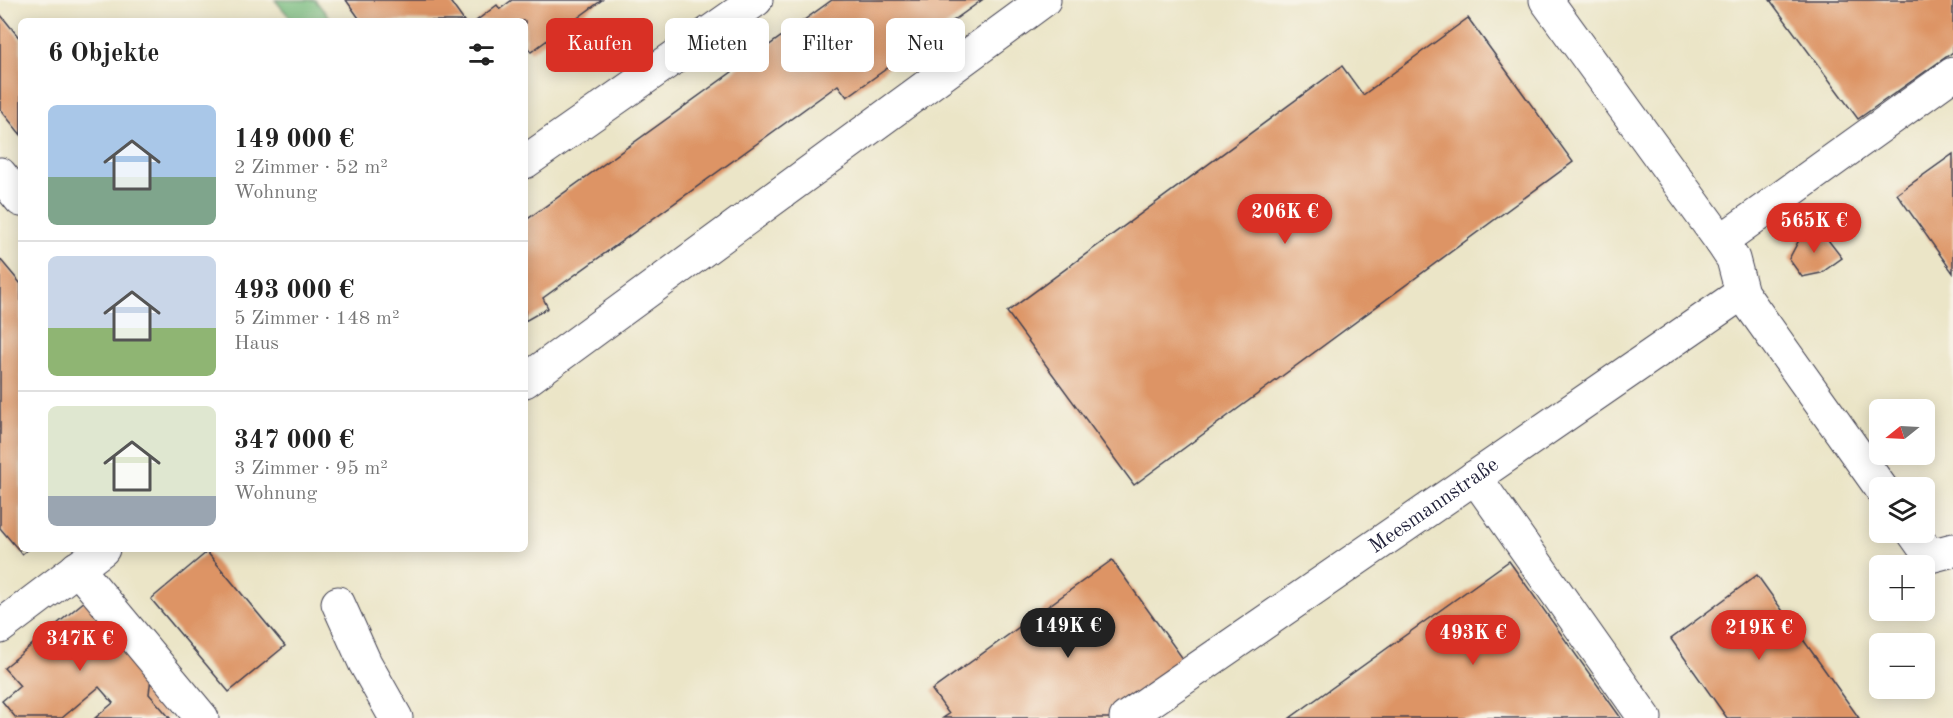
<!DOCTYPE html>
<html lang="de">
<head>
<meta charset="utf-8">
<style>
  :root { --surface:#fff; --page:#f6f6f6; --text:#222; --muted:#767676; --line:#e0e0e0; --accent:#d93025 }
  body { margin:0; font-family:"Old Standard TT",serif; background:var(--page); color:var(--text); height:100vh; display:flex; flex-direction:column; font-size:22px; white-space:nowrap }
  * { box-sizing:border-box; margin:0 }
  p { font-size:20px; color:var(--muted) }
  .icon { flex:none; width:33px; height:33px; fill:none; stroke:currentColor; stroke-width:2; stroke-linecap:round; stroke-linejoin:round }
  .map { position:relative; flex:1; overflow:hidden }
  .drawer { position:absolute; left:18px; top:18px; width:510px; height:534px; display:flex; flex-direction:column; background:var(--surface); border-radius:9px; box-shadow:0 3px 15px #0003 }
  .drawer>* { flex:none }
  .hud { position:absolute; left:546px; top:18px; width:570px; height:54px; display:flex; gap:12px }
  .needle { width:39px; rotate:252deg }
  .fabs { position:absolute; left:1869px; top:399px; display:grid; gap:12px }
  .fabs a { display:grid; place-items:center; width:66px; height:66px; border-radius:9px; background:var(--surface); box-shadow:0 3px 15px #0003; font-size:30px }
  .price { position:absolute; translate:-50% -51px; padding:0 14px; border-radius:21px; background:var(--accent); color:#fff; font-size:20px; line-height:39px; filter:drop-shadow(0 2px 3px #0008) }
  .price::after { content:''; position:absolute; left:50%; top:36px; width:18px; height:14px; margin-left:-9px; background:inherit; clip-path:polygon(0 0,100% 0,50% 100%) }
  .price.on { background:#222; color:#fff }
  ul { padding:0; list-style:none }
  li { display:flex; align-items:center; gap:18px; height:150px; padding:0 30px }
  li+li { border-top:2px solid var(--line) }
  li span { display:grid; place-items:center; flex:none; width:168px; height:120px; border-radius:9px; color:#555 }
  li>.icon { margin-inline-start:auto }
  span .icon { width:72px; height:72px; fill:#fffc; stroke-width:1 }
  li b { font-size:26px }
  h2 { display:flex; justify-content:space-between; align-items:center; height:72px; padding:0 30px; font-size:26px }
  .pill { padding:0 21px; border-radius:9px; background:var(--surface); box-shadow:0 3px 15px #0003; font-size:21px; line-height:54px }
  .pill.on { background:var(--accent); color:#fff }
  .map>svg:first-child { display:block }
  .forest { fill:#77bb7e; stroke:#4c6e5c; stroke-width:1.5 }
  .building { fill:#dd9465 }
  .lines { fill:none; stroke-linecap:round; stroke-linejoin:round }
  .minor-casing { stroke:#403f50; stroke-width:35 }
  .minor { stroke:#fff; stroke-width:33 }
  .labels { text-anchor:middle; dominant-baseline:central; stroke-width:4.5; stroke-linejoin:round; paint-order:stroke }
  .street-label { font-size:21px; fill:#22223b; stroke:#f7f3e8 }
</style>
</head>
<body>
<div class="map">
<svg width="1953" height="718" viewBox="0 0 1953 718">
  <rect width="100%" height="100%" fill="#f7f3e8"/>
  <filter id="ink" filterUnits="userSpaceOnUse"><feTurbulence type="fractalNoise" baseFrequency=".0167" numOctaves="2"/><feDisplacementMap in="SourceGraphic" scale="12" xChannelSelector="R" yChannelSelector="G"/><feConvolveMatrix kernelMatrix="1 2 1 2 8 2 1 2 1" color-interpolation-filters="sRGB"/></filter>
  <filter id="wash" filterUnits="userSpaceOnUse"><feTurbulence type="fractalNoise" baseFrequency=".008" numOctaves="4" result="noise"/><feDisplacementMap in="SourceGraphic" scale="24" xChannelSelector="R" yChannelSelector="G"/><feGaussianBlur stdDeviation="1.35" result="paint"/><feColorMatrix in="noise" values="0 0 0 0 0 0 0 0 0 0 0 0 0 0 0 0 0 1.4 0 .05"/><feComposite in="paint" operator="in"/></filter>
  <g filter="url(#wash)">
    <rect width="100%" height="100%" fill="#ebe5c7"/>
    <!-- forest -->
    <path class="forest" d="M275,0h40l17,21h-39z"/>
    <g id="blocks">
      <!-- building -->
      <g class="building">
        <path d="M346,0h103l15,21h-103z"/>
        <path d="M512,0h90l-71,52 -6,-8v-23h-49l21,-16 3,4z"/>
        <path d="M832,0h150l-135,97 -9,-12 -295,213 5,10 -23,13v-100z"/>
        <path d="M1770,0h183v52l-95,67z"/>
        <path d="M0,14l21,26v95l-21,-26z"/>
        <path d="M1468,18l105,144 -439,323 -127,-173 335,-246 21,29z"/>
        <path d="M1953,154v119l-56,-79z"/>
        <path d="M1818,227l24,31 -21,15 -19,4 -13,-18 10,-19z"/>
        <path d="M0,259l21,25v265h7l-6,5 -22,-26z"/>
        <path d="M207,552l78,94 -56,46 -78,-93z"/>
        <path d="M1112,560l74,103 -77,55h-166l6,-4 -17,-24z"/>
        <path d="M1509,561l112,157h-331z"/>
        <path d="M1757,575l102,143h-132l-56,-79z"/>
        <path d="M86,600l65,77 -2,17 21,24h-75l18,-15 -14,-16 -37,31h-46l-14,-17 18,-15 -16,-18z"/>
      </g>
    </g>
  </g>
  <g filter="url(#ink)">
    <use href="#blocks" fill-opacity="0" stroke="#403f50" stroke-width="1.5"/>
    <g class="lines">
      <defs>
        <g id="minor">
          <path d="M1546,0l175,241 12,18 9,34 139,195"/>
          <path d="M525,162l231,-162"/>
          <path d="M0,174l21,26"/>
          <path d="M1721,241l232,-167"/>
          <path d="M525,381l519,-381"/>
          <path d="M1475,477l170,241"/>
          <path d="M1913,532l17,24 23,-6"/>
          <path d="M77,568l125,150"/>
          <path d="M338,603l27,60 31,55"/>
          <path d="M0,627l103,-78"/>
          <path id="s1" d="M1126,718l616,-425"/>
        </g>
      </defs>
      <!-- minor casing -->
      <use href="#minor" class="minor-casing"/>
      <!-- minor -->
      <use href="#minor" class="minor"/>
    </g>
  </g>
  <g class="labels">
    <!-- street labels -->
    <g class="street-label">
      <text stroke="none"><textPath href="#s1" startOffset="374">Meesmannstraße</textPath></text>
    </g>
  </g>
</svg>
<div class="fabs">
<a><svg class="needle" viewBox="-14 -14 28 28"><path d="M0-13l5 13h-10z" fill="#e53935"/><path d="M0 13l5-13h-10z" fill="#767676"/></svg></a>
<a><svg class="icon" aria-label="layers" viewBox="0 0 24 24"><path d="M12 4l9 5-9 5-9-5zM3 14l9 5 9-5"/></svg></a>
<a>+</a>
<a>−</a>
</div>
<b class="price" style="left:1285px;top:245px">206K €</b>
<b class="price" style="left:1814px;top:254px">565K €</b>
<b class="price on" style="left:1068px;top:659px">149K €</b>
<b class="price" style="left:1759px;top:661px">219K €</b>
<b class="price" style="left:1473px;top:666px">493K €</b>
<b class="price" style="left:80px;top:672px">347K €</b>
<div class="hud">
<a class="pill on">Kaufen</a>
<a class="pill">Mieten</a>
<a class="pill">Filter</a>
<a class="pill">Neu</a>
</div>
<section class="drawer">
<h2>6 Objekte<svg class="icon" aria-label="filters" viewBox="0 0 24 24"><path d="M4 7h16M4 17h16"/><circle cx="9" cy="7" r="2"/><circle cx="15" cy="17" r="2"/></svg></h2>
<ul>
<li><span style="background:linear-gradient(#a9c7e8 60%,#7fa58c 0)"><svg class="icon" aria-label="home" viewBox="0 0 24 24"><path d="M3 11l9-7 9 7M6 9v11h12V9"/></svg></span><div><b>149 000 €</b><p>2 Zimmer · 52 m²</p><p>Wohnung</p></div></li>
<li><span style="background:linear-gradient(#c9d6e8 60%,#8fb573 0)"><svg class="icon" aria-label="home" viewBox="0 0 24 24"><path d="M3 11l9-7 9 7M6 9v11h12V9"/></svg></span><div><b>493 000 €</b><p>5 Zimmer · 148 m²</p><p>Haus</p></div></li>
<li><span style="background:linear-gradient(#dfe7d0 75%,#9aa5b1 0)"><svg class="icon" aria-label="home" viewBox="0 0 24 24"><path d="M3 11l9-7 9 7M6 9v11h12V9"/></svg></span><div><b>347 000 €</b><p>3 Zimmer · 95 m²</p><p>Wohnung</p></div></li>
</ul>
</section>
</div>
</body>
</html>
